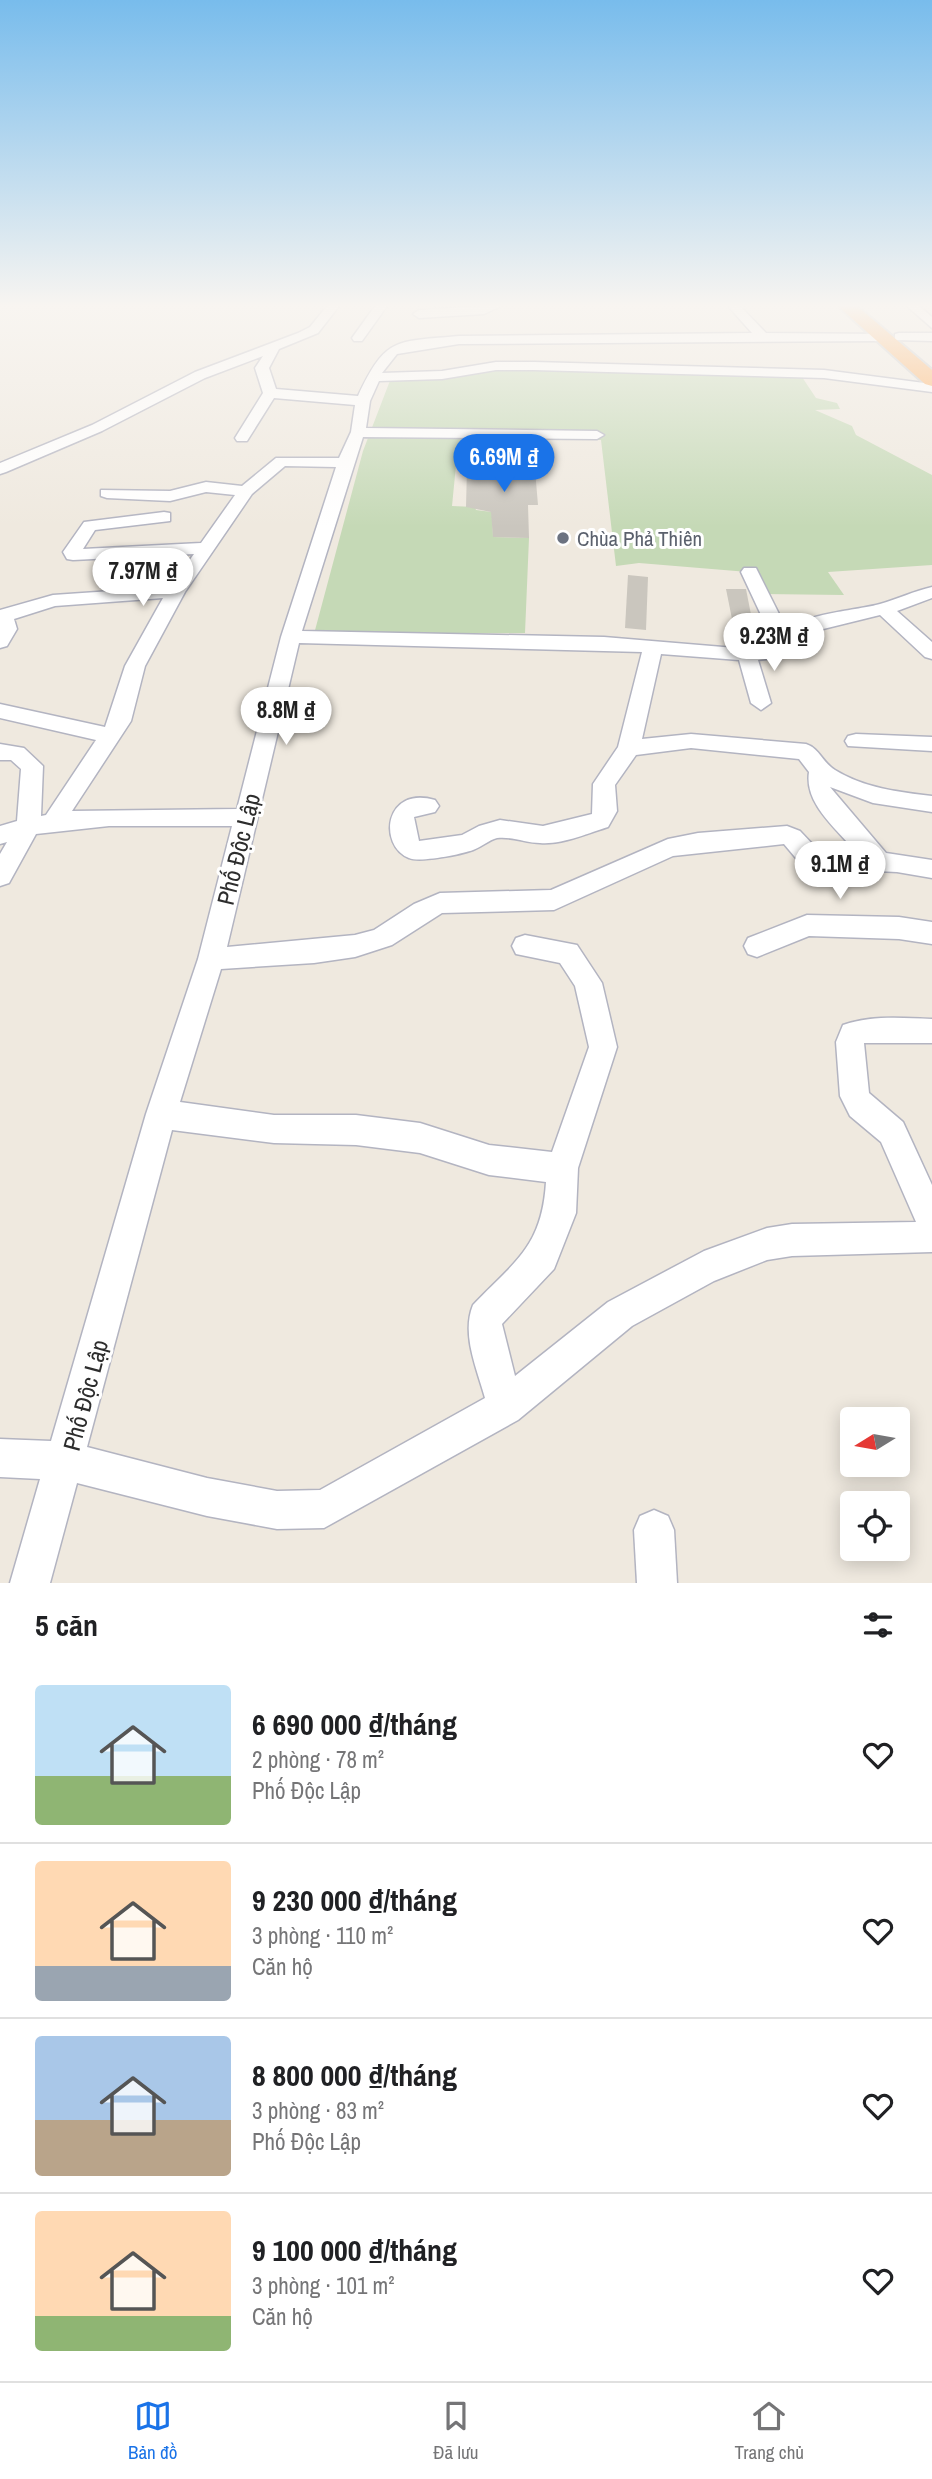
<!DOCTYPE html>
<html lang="vi">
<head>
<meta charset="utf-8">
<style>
  :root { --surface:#fff; --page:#f2f2f2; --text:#202124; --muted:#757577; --line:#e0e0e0; --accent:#1a73e8 }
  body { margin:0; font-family:"Archivo Narrow",sans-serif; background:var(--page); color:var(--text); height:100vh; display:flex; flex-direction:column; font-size:26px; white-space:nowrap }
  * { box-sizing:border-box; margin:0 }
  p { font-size:23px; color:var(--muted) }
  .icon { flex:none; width:38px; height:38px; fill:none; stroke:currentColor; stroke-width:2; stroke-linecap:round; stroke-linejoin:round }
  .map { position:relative; height:1583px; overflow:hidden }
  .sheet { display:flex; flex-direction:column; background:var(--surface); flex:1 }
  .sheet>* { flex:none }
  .needle { width:46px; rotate:259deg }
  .buttons { position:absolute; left:840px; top:1407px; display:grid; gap:14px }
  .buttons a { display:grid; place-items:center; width:70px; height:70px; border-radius:7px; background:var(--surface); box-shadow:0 4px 18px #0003; font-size:35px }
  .price { position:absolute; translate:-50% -60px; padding:0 16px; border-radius:24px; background:#fff; color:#222; font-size:23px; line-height:46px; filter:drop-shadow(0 2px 4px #0008) }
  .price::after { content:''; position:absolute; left:50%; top:42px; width:21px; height:16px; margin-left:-10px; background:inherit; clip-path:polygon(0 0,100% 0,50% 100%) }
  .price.active { background:var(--accent); color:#fff }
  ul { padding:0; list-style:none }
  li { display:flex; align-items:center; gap:21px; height:175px; padding:0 35px }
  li+li { border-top:2px solid var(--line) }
  li span { display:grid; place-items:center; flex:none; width:196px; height:140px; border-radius:7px; color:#555 }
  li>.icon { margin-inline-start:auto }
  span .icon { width:84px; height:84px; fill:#fffc; stroke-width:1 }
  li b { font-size:30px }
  h2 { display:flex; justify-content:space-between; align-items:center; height:84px; padding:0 35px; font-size:30px }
  .menu { display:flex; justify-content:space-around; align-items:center; height:98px; border-top:2px solid var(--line); background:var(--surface); font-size:19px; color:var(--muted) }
  .menu a { display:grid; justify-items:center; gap:4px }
  .menu .active { color:var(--accent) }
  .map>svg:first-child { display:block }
  .cemetery { fill:#c5d9b6 }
  .building { fill:#cac6be }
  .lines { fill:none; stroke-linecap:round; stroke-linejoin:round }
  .minor-casing { stroke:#b3b4c1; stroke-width:3 }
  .highway-casing { stroke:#c8c8c8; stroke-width:4 }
  .minor { fill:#fff; fill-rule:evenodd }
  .highway { fill:#ffac5a; fill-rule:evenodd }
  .worship-dot { fill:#6b7280; stroke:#fff; stroke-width:2.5 }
  .labels { text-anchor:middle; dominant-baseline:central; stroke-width:6; stroke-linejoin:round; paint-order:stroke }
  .far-worship-label { font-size:21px; fill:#5b616d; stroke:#fff; text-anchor:start }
  .street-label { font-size:24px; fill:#2d2d2d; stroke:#fff }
</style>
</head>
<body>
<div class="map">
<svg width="932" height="1583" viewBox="0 0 932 1583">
  <rect width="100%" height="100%" fill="#efe9df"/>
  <!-- cemetery -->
  <path class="cemetery" d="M494,368l308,9 14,21 21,5 3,6 -25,1 37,16 4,9 76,40v90l-104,7 16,23 -81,-1 -15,-22 -109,-9 -23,3 -15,-126h-64v15h-80l-5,51 23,1 1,3 16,2 1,25 36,1 -4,95 -211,1 49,-183 28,-73z"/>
  <!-- building -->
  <g class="building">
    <path d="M489,457l45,1 4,47h-10l1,33 -36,-1 -2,-25 -25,-5 1,-39h22z"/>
    <path d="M628,575l20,2 -2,53 -21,-2z"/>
    <path d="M726,589h20l8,41 -20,-1z"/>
  </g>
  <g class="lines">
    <defs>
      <g id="minor">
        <path d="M327,306h12l-21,27 -39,16 -10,19 7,21 82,7c28,-60 38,-54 101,-60l293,-3 -24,-27h12l26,27 120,1v6l-4,1 -423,3 -62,10 -15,19 60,-2 54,-9h38l290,8 108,14v8l-108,-14 -290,-8h-38l-54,9 -63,2 -9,20 -4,27 231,3 7,4 -7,4 -234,-2 -61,194 302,6 143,12 29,-2 -35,-75 3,-4h12l32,64c9,-18 72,-22 92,-28 18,-5 34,-13 52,-17v11l-35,13 35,31v17l-7,-2 -45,-42 -73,18 -2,11 -10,12 -37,4 13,43 -10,7 -10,-7 -12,-43 -78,-6 -19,85 49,-5 115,10c13,4 17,19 29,26 29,18 63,22 97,26v16l-59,-9 -43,-16 56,66 46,7v18l-35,-6 -84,-4 -13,-5 -16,-19 -111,12 -119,54 -112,3 -50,32 -37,12 -41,6 -93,6 -41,133 94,13h82l64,8 69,22 63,7 37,-105 -14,-61 -15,-23 -44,-9 -4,-8 4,-8 9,-3 52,10 25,38 15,64 -39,121 -2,45 -22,56 -52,55 13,52 93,-74 96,-51 63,-23 25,-4 124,-2 -35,-80 -31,-26 -10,-20 -4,-54 7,-17c29,-10 59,-7 89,-6v24h-68l5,50 34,29 29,63v67l-140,4 -25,4 -53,21 -82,45 -114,94 -194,108 -47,1 -70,-13 -130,-33 -27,100h-40l30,-104 -40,-2v-38l51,2 95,-327 52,-155 34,-133h-123l-73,8 -27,49 -9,3v-32l7,-12 -7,2v-18l17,-5 4,-52 -10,-9h-11v-16l24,4 19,18 -2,50 5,-1 50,-75 -96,-22v-14l105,23 20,-61 38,-68 -108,8 -41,13 3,10 -10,17 -7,2v-38l53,-15 117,-8 24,-33 -121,6 -6,-1 -4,-7 21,-30 80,-10 6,1v8l-75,9 -12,19 118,-6 34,-48 -29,-3 -36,9 -63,-3 -6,-2v-6l69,1 36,-9 36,4 34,-28h63l12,-26 4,-27 -81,-7 -27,43h-10l-2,-3 28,-45 -8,-25 8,-12 -58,22 -103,53 -96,41 -6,2v-11l92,-38 103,-53 103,-39 12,-6zM285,466l51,1 -55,170 -44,172 -165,2 59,-90 14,-55 40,-74 67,-98zM299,643l343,9 -24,95 -25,37 -1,30 -49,12 -43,-6 -21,6 -17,9 -43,6 -5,-24 21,-5 4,-6 -4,-6c-51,-15 -57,46 -26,58 11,5 53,-4 64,-8 8,-3 16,-10 24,-12 14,-2 29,5 43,5 21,2 49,-10 68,-16l9,-16 -2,-26 21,-30 55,-7 108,11 10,13c-5,32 28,57 47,80l-38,-2 -18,-19 -13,-5 -89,7 -30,6 -117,51 -111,3 -26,11 -40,26 -19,5 -128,12zM172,1130l102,13 82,2 64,8 69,22 57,7c-4,65 -31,79 -73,123 -12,29 4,64 12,93l-165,92 -43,1 -70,-13 -120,-31z"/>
        <path d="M375,306h12l-25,35h-8l-2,-3z"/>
        <path d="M485,306h16l-17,8 -65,4 -6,-4 6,-4z"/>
        <path d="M907,306h12l13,11v11z"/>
        <path d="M899,333h33v8l-37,-1v-6z"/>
        <path d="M856,734l76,3v14l-84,-5 -3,-5 3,-5z"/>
        <path d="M807,915l92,2 33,5v22l-33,-5 -90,-3 -52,21 -9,-3 -4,-8 4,-8z"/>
        <path d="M654,1510l14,6 6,14 3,53h-40l-3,-53 6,-14z"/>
      </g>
      <path id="highway" d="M838,306h19l75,64v16l-7,-2z"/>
    </defs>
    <!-- minor casing -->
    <use href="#minor" class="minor-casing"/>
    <!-- highway casing -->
    <use href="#highway" class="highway-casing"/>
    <!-- minor -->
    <use href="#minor" class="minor"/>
    <!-- highway -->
    <use href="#highway" class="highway"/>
  </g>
  <!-- sky -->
  <linearGradient id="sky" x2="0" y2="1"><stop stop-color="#78bcec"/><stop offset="0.58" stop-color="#f8f5f1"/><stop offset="1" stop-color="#f8f5f1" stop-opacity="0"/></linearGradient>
  <rect width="932" height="527" fill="url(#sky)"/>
  <!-- markers -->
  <circle class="worship-dot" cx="563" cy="538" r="7"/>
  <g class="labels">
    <!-- far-worship labels -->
    <g class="far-worship-label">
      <text x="577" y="538">Chùa Phả Thiên</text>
    </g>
    <!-- street labels -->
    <g class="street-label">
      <text transform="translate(238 849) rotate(-76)">Phố Độc Lập</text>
      <text transform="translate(85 1395) rotate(-75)">Phố Độc Lập</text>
    </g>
  </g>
</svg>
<div class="buttons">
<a><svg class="needle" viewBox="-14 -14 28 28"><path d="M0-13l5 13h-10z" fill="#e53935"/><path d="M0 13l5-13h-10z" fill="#757577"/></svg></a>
<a><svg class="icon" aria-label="locate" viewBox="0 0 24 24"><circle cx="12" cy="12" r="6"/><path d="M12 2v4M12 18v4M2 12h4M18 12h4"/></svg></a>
</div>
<b class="price active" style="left:504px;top:494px">6.69M ₫</b>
<b class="price" style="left:143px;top:608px">7.97M ₫</b>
<b class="price" style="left:774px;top:673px">9.23M ₫</b>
<b class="price" style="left:286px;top:747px">8.8M ₫</b>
<b class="price" style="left:840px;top:901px">9.1M ₫</b>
</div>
<section class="sheet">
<h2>5 căn<svg class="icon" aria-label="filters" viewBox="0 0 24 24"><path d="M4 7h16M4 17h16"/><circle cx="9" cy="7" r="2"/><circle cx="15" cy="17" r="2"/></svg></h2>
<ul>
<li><span style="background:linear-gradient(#bfe0f5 65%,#8fb573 0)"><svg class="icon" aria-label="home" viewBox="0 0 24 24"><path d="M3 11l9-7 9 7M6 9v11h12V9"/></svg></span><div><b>6 690 000 ₫/tháng</b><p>2 phòng · 78 m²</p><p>Phố Độc Lập</p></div><svg class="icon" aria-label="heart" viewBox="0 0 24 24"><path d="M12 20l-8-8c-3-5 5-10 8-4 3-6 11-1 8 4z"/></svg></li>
<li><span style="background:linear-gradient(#ffd9b3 75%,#9aa5b1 0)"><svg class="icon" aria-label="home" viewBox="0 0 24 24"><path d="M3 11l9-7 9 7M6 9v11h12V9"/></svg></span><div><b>9 230 000 ₫/tháng</b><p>3 phòng · 110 m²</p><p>Căn hộ</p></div><svg class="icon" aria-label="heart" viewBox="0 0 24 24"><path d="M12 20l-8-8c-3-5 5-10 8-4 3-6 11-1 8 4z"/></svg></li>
<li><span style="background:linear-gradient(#a9c7e8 60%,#b9a48a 0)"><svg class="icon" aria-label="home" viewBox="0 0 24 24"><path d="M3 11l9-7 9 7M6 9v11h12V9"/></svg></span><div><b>8 800 000 ₫/tháng</b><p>3 phòng · 83 m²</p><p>Phố Độc Lập</p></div><svg class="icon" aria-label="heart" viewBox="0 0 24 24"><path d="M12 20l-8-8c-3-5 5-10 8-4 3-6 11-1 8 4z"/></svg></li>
<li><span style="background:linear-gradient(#ffd9b3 75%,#8fb573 0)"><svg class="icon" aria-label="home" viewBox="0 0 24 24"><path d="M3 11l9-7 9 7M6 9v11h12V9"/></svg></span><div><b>9 100 000 ₫/tháng</b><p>3 phòng · 101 m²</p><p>Căn hộ</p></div><svg class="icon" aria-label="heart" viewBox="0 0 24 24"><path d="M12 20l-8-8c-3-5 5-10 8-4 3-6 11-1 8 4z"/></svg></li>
</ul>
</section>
<nav class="menu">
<a class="active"><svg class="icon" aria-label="map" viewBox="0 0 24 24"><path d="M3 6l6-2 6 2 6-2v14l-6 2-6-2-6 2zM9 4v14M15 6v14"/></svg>Bản đồ</a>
<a><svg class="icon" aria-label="saved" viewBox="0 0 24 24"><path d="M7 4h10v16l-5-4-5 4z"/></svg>Đã lưu</a>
<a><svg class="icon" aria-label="home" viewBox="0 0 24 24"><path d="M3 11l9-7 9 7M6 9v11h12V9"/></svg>Trang chủ</a>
</nav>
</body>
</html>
